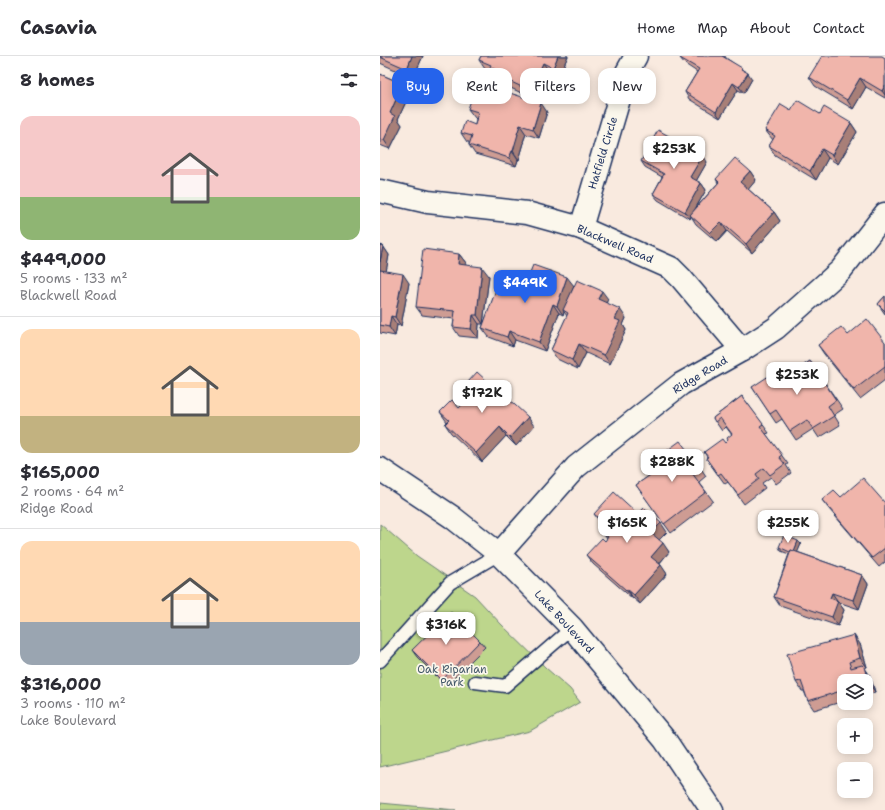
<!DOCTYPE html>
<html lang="en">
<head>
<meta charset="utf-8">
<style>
  :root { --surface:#fff; --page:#f2f2f3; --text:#2b2b33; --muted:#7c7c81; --line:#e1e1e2; --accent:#2563eb }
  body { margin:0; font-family:"Shantell Sans",sans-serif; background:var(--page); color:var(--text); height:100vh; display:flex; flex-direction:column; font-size:15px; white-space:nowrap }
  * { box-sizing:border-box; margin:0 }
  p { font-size:13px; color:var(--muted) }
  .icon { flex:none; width:22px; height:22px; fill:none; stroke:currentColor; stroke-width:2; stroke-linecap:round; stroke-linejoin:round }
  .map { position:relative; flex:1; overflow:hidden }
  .sheet { display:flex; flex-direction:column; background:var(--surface); width:380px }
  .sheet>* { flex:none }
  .hud { position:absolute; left:12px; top:12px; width:380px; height:36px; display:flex; gap:8px }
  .fabs { position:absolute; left:457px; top:618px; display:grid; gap:8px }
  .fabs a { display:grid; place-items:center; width:36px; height:36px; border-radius:8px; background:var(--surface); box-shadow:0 2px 10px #0003; font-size:20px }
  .price { position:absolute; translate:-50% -34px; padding:0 9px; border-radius:8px; background:#fff; color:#222; font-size:13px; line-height:26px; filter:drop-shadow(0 1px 2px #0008) }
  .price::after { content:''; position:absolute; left:50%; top:24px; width:12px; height:9px; margin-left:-6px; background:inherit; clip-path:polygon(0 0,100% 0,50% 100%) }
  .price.on { background:var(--accent); color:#fff }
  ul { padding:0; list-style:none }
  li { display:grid; align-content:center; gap:8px; height:212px; padding:0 20px }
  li+li { border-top:1px solid var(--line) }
  li span { display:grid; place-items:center; height:124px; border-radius:12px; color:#555 }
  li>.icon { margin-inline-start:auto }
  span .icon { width:72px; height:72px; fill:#fffc; stroke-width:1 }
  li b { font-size:17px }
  h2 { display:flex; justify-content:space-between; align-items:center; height:48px; padding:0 20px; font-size:17px }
  .chip { padding:0 14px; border-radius:12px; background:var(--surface); box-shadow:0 2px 10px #0003; font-size:14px; line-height:36px }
  .chip.on { background:var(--accent); color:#fff }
  header { display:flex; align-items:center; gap:24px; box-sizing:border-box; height:56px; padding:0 20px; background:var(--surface); border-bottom:1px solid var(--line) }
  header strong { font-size:19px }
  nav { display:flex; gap:22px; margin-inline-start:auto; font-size:14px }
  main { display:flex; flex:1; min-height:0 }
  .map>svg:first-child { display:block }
  .green { fill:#bdd68c; stroke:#6c8275 }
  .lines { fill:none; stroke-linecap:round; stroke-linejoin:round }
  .service-casing { stroke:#1b2f5e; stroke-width:15 }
  .minor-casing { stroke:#1b2f5e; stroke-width:25 }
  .secondary-casing { stroke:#1b2f5e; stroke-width:25 }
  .service { stroke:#fbf7ec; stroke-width:12 }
  .minor { stroke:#fbf7ec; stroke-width:22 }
  .secondary { stroke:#fbf7ec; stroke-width:22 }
  .wall { fill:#ce9c93; stroke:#1b2f5e }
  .shaded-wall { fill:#a87f78; stroke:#1b2f5e }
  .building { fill:#f0b5ab; stroke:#1b2f5e }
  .labels { text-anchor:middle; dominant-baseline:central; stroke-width:3.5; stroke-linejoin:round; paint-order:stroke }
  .street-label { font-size:11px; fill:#1b2f5e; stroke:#fbf7ec }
  .park-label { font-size:11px; fill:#44596a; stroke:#fbf7ec }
</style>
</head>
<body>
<header>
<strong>Casavia</strong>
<nav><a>Home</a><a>Map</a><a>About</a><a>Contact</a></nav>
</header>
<main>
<section class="sheet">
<h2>8 homes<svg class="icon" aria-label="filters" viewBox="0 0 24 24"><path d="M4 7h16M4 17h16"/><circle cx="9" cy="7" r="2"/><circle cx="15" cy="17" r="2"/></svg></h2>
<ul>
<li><span style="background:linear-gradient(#f6c9c9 65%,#8fb573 0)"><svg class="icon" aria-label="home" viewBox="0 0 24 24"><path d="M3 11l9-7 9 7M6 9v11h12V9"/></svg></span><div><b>$449,000</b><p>5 rooms · 133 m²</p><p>Blackwell Road</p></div></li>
<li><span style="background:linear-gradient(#ffd9b3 70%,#c2b280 0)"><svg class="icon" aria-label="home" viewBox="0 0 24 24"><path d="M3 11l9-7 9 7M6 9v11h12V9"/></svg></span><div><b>$165,000</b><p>2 rooms · 64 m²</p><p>Ridge Road</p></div></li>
<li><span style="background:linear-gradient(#ffd9b3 65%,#9aa5b1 0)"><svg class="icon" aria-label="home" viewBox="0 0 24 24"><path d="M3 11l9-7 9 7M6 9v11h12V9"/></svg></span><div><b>$316,000</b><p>3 rooms · 110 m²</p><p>Lake Boulevard</p></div></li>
</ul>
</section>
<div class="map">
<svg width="505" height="754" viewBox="0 0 505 754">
  <rect width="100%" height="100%" fill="#f9eadf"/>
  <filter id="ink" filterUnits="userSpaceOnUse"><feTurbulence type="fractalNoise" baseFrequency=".025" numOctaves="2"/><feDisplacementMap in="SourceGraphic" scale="8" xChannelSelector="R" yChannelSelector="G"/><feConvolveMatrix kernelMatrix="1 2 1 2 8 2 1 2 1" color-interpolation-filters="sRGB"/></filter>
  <g filter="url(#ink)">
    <!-- green -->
    <g class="green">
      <path d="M0,468l37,32 58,40 26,28 45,44 24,21 10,13 -50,29 -150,36z"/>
      <path d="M0,747l76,7h-76z"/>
    </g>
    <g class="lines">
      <defs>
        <g id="service">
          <path d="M0,605l70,-78 49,-29"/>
          <path d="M95,626l30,4 67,-58"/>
        </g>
        <g id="minor">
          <path d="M0,135l48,11 99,11 54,15 90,40 10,10 61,72"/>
          <path d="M201,172l46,-156 9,-16"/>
          <path d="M119,498l77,-87 105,-83 61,-34 34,-22 65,-58 44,-56"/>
        </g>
        <path id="secondary" d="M0,413l72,48 47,37 73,74 93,112 47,70"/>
      </defs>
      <!-- service casing -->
      <use href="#service" class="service-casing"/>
      <!-- minor casing -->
      <use href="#minor" class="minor-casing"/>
      <!-- secondary casing -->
      <use href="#secondary" class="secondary-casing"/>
      <!-- service -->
      <use href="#service" class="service"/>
      <!-- minor -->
      <use href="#minor" class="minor"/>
      <!-- secondary -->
      <use href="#secondary" class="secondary"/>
    </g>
    <!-- wall -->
    <g class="wall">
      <path d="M0,0h43l-10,22 -33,-15z"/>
      <path d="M101,0h87l-9,20 -9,-4 -10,22 -9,-3 -3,5 -28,-13 -6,-9v-2l-9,-3 -6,-9z"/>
      <path d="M302,0h43l1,2 17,12 9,9 -8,14 -6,-3 -18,28 -31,-19 -4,-7 12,-20 -12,-8 -5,-6z"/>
      <path d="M505,2v40l-19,-11 -13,22 -38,-23 -6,-9z"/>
      <path d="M0,18l23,10 7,9 -12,26 4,6 -12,24 -10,-4z"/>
      <path d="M103,45l64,11 -8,26 -13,-4 -3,8 1,1 -5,17h-1l-2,6 -41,-12 -6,-9v-3h-2l-6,-9 14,-8 1,-6 -1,-1 -7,-9z"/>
      <path d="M411,54l29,4 31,9 6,9 -19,32 -10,-6 -12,22 -41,-25 -6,-9 4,-6 -8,-10z"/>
      <path d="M261,105l66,1 -11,19 5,2 5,7 -11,19 23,-26 -2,-4 34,-8 6,9 -8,9 26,23 6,9 -28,32 -25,-22 -10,11 -21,-18 -5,-8 -1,3 -32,-19 -5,-6 9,-17 -17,-10z"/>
      <path d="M0,189l3,1 6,9 -3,16 23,12 -8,43 -4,-1 -2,11 -15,-3z"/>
      <path d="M79,198l7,9 -1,2 24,11 -6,48h-4l-1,14 -19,-2 -6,-9 1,-8 -32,-4 -6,-8z"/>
      <path d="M141,229l3,4 50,-3 -3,6 37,7 -2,4 20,15 -3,7 3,5 -16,34 -24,-11 -8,16 -21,-10 -6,-9 16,-34 -3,-4 -1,3 -4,-2 -14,38 -30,-11 -2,6 -24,-9 -7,-9 15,-40 -1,-2z"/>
      <path d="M505,240v18l-7,-10z"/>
      <path d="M468,279l37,7v38l-25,19 -36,-45 -6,-9z"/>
      <path d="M430,305l33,48 -9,6 6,10 -21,13 -6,-9 -17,11 -14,-21 -6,4 -24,-36 38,-12z"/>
      <path d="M80,335l74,35 -18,20 -10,-10 -24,26 -31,-29 -6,-9 2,-2 -7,-10 19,-4 8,-7z"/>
      <path d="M362,340l27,37 -3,1 22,30 -2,1 5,8 -15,11 -5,-7 -9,6 3,5 -21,16 -16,-22 -3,2 -19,-26 1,-1 -3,-5 21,-9 3,-3 4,-5 -6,-8 -4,4 -9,-13z"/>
      <path d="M270,407l50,4 6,9 -7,6 14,19 -42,32 -35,-48 20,-14z"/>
      <path d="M461,441l44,6v59l-6,5 -50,-58 -7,-9z"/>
      <path d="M214,458l44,1 29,17 -8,8 10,12 -10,12 8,10 -27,30 -7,-6v1l-40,-35 -7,-9 19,-14 2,-2 -4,-6 4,-5 -6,-5z"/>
      <path d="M418,485l3,3 -4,8 65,23 6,9 -9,25 -21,-7 6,8 -6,16 -58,-20 -6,-9 15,-43 -8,-3 -2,-4z"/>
      <path d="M100,585l5,6 -39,39 -29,-29 -5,-7z"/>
      <path d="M480,588l7,23 -2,1 5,8 5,16 -9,3v-14h-22v20l-30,9 -6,-9 -4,-10h-2l-6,-9z"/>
    </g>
    <!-- shaded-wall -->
    <g class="shaded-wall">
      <path d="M32,0h11l-10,22 -6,-9z"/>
      <path d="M178,0h10l-9,20 -6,-8z"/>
      <path d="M163,7l7,9 -10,22 -7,-9z"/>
      <path d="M368,17l4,6 -8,14 -5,-6z"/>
      <path d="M480,22l6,9 -13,22 -6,-9z"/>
      <path d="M144,26l7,9 -3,5 -6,-9z"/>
      <path d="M353,27l5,7 -18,28 -4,-6z"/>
      <path d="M23,28l7,9 -12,26 4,6 -12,24 -6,-9 6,-27z"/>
      <path d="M505,29v10l-3,-4z"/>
      <path d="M161,47l6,9 -8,26 -6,-9z"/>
      <path d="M471,67l6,9 -19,32 -6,-9z"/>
      <path d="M140,69l6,9 -3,8 1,1 -5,17 -6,-9 4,-17z"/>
      <path d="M442,93l6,9 -12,22 -6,-9z"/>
      <path d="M132,95l6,9 -2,6 -7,-8z"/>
      <path d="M323,99l4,7 -12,21 -5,-6z"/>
      <path d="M370,115l6,9 -9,11 -7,-9z"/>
      <path d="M321,127l5,7 -15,26 -1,-1 1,1 -1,3 -5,-7z"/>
      <path d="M394,156l6,9 -28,32 -6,-9z"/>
      <path d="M341,166l6,9 -10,11 -7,-9z"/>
      <path d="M3,190l6,9 -4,23 -5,-6v-10z"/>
      <path d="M79,198l7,9 -2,10 -6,-9z"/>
      <path d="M102,211l7,9 -6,48 -6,-9z"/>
      <path d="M23,218l6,9 -8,43 -6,-9z"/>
      <path d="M187,221l7,9 -10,25 -1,-1 1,2 -1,3 -6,-9z"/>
      <path d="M141,229l6,9 -8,-5z"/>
      <path d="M222,235l6,8 -4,9 -6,-9z"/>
      <path d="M173,248l6,9 -14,38 -6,-9z"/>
      <path d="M240,253l6,9 -3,7 3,5 -16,34 -6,-9 11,-36z"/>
      <path d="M93,259l6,9 -1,14 -7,-9z"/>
      <path d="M11,260l6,9 -2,11 -6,-9z"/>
      <path d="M129,275l6,9 -2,6 -6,-9z"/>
      <path d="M199,288l7,9 -8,16 -6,-9z"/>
      <path d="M148,361l6,9 -18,20 -6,-9z"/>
      <path d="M120,371l6,9 -24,26 -6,-9z"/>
      <path d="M257,457l6,9 -9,-5z"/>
      <path d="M281,467l6,9 -10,10 -6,-9z"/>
      <path d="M418,485l3,3 -5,12 -3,-3z"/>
      <path d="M283,487l6,9 -12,14 -6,-9z"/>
      <path d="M281,509l6,9 -27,30 -6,-9z"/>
      <path d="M482,519l6,9 -9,25 -6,-9z"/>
      <path d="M247,533l6,9v1l-7,-9z"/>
      <path d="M452,537l12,17 -6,16 -6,-9 -2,-19z"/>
      <path d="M474,579l6,9 7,23 -7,-9z"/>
      <path d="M484,611l6,9 5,16 -6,-9z"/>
    </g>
    <!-- building -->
    <g class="building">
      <path d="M0,0h32l-5,13 -27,-12z"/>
      <path d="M101,0h77l-5,12 -10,-5 -10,22 -9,-3 -2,5 -28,-13 2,-4 -6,-3 1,-2 -12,-5z"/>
      <path d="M302,0h40l20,12 -1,1 7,4 -9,14 -6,-4 -17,29 -31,-20 14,-23 -19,-11z"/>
      <path d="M442,0h60l3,2v27l-3,6 -22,-13 -13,22 -38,-23z"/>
      <path d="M0,18l23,10 -13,29 5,3 -11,24 -4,-1z"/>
      <path d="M108,30l53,17 -8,26 -13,-4 -3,9h1l-5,17h-1l-3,7 -40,-13 3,-9 -11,-3 4,-12 10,4 3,-13 -10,-3 4,-12 11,4z"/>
      <path d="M417,44l23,14 4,-7 27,16 -19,32 -10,-6 -12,22 -41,-25 6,-10 -10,-6 16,-26 10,6z"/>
      <path d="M278,74l45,25 -13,22 11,6 -16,29 -32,-18 11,-20 -23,-13z"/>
      <path d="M355,102l15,13 -10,11 34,30 -28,32 -25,-22 -11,11 -20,-18 29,-33 -3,-3z"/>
      <path d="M0,189l3,1 -3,16z"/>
      <path d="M43,193l36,5 -1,10 24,3 -5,48h-4l-2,14 -18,-2 2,-16 -39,-4z"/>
      <path d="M153,209l34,12 -10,29 -4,-2 -14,38 -30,-11 -2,6 -25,-9 15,-41 -1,-1 3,-9 22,8 -2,4 4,1z"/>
      <path d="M0,214l23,4 -8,43 -4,-1 -2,11 -9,-2z"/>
      <path d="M197,224l25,11 -4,8 22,10 -5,10 5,2 -16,34 -25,-11 -7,16 -21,-10 17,-37 -5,-3z"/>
      <path d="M505,240v15l-7,-7z"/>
      <path d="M487,263l18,23v24l-31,24 -36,-45 23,-18 7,8z"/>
      <path d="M430,305l26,39 -8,6 6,10 -21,13 -6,-9 -17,11 -14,-21 -6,4 -18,-27 32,-21 6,9z"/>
      <path d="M97,316l12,11 1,-1 38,35 -18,20 -10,-10 -24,26 -31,-29 4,-4 -9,-8 12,-12 7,8 7,-7 1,1 2,-3 -9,-8z"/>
      <path d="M362,340l21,28 -3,2 22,29 -3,2 6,7 -15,11 -6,-7 -8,6 3,5 -21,16 -17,-22 -3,2 -12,-17 2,-1 -4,-5 18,-13 3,4 3,-3 -1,-2 5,-4 -12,-16 -5,4 -2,-4z"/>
      <path d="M300,385l20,26 -8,6 14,19 -42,32 -28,-39 20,-14 -6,-8z"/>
      <path d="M483,422l22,25v45l-13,10 -50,-58 12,-10 7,7z"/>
      <path d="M234,436l23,21 -3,4 1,1 9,-10 17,15 -10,10 12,10 -12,14 10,8 -27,30 -7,-6 -1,1 -40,-35 16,-17 3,3 3,-4 -5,-4 5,-7 -14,-12z"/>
      <path d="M404,479l14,6 -4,10 -3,-1 -1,2 -11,-5z"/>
      <path d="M411,494l71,25 -9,25 -21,-7 -2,5 8,3 -6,16 -58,-20z"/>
      <path d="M71,556l29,29 -38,39 -30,-30z"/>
      <path d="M474,579l6,23 -11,4 2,6 11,-3 2,2 5,16 -3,1v-3h-22v9l-36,11 -7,-20 -5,1 -9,-28z"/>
    </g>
  </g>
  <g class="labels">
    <!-- street labels -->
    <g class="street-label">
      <text transform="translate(223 97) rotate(-73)">Hatfield Circle</text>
      <text transform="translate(235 188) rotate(23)">Blackwell Road</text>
      <text transform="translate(320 319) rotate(-31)">Ridge Road</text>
      <text transform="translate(184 566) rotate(47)">Lake Boulevard</text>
    </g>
    <!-- park labels -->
    <g class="park-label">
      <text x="72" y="613">Oak Riparian<tspan x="72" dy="13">Park</tspan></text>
    </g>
  </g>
</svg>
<div class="fabs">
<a><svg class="icon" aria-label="layers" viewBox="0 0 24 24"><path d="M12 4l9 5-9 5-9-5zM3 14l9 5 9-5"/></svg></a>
<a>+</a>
<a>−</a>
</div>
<b class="price" style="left:294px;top:114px">$253K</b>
<b class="price on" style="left:145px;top:248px">$449K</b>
<b class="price" style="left:417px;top:340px">$253K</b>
<b class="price" style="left:102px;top:358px">$172K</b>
<b class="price" style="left:292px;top:427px">$288K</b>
<b class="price" style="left:247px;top:488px">$165K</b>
<b class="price" style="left:408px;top:488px">$255K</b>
<b class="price" style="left:66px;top:590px">$316K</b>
<div class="hud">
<a class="chip on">Buy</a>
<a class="chip">Rent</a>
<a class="chip">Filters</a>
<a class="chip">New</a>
</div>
</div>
</main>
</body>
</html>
